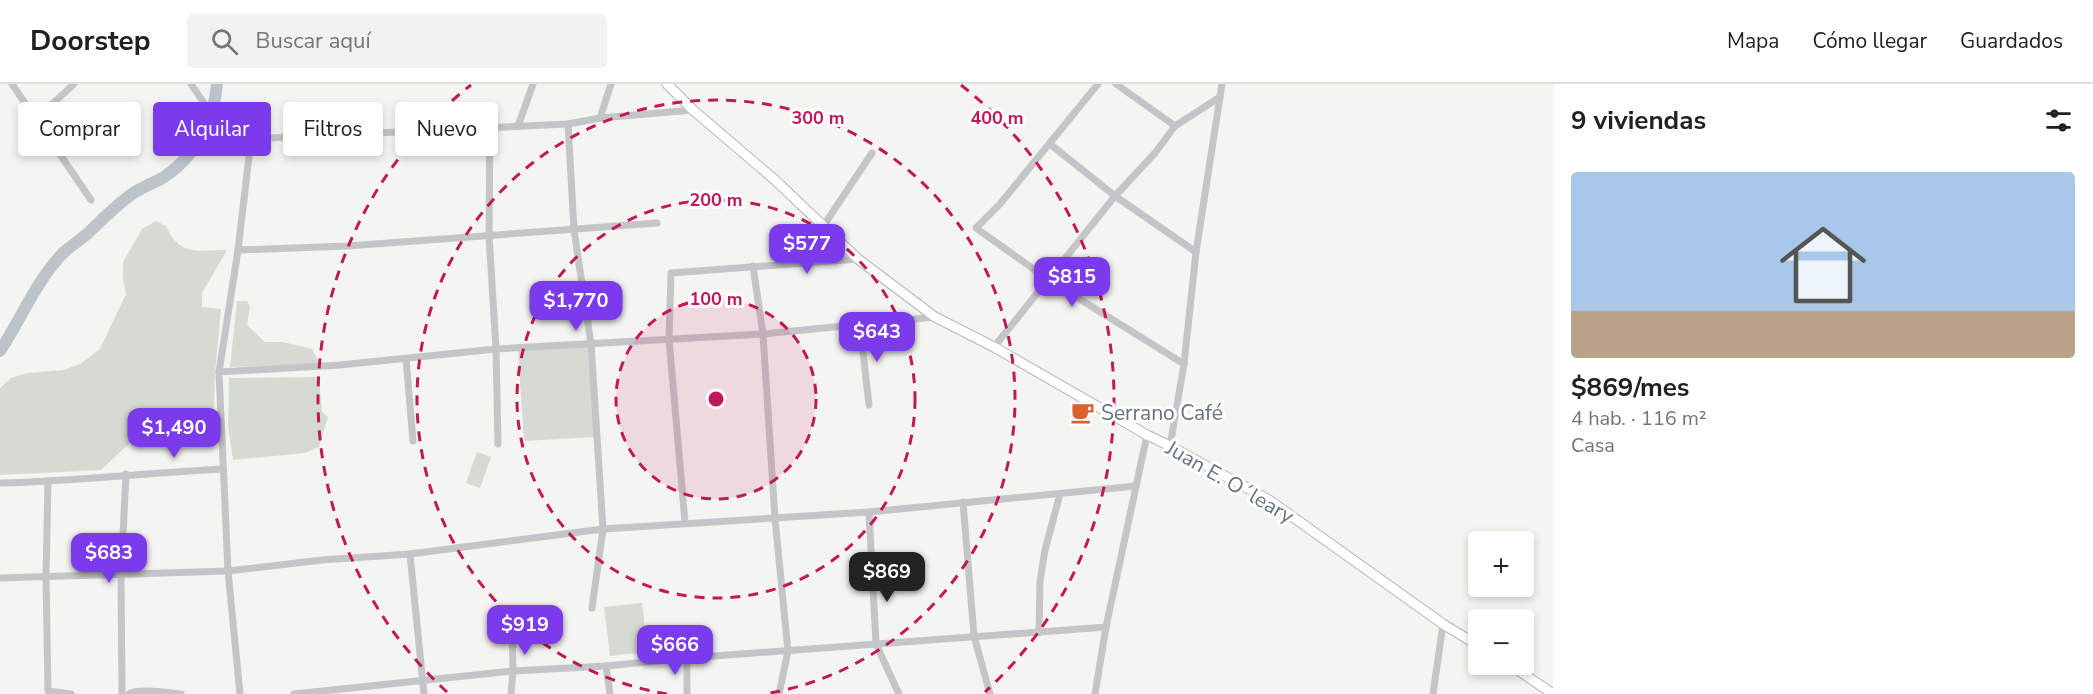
<!DOCTYPE html>
<html lang="es">
<head>
<meta charset="utf-8">
<style>
  :root { --surface:#fff; --page:#f2f2f2; --text:#202124; --muted:#757577; --line:#e0e0e0; --accent:#7c3aed }
  body { margin:0; font-family:"Nunito Sans",sans-serif; background:var(--page); color:var(--text); height:100vh; display:flex; flex-direction:column; font-size:22px; white-space:nowrap }
  * { box-sizing:border-box; margin:0 }
  p { font-size:20px; color:var(--muted) }
  .icon { flex:none; width:33px; height:33px; fill:none; stroke:currentColor; stroke-width:2; stroke-linecap:round; stroke-linejoin:round }
  .map { position:relative; flex:1; overflow:hidden }
  .panel { display:flex; flex-direction:column; background:var(--surface); width:540px }
  .panel>* { flex:none }
  .banner { position:absolute; left:18px; top:18px; width:570px; height:54px; display:flex; gap:12px }
  .buttons { position:absolute; left:1468px; top:447px; display:grid; gap:12px }
  .buttons a { display:grid; place-items:center; width:66px; height:66px; border-radius:6px; background:var(--surface); box-shadow:0 3px 9px #0003; font-size:30px }
  .price { position:absolute; translate:-50% -51px; padding:0 14px; border-radius:12px; background:var(--accent); color:#fff; font-size:20px; line-height:39px; filter:drop-shadow(0 2px 3px #0008) }
  .price::after { content:''; position:absolute; left:50%; top:36px; width:18px; height:14px; margin-left:-9px; background:inherit; clip-path:polygon(0 0,100% 0,50% 100%) }
  .price.on { background:#222; color:#fff }
  ul { padding:0; list-style:none }
  li { display:grid; align-content:center; gap:12px; height:318px; padding:0 18px }
  li span { display:grid; place-items:center; height:186px; border-radius:6px; color:#555 }
  li>.icon { margin-inline-start:auto }
  span .icon { width:108px; height:108px; fill:#fffc; stroke-width:1 }
  li b { font-size:26px }
  h2 { display:flex; justify-content:space-between; align-items:center; height:72px; padding:0 18px; font-size:26px }
  .pill { padding:0 21px; border-radius:6px; background:var(--surface); box-shadow:0 3px 9px #0003; font-size:21px; line-height:54px }
  .pill.on { background:var(--accent); color:#fff }
  header { display:flex; align-items:center; gap:36px; box-sizing:border-box; height:84px; padding:0 30px; background:var(--surface); border-bottom:2px solid var(--line) }
  header strong { font-size:28px }
  nav { display:flex; gap:33px; margin-inline-start:auto; font-size:21px }
  .search { width:420px; height:54px; background:var(--page); display:flex; align-items:center; gap:15px; box-sizing:border-box; padding:0 21px; border-radius:6px; color:var(--muted); font-size:22px }
  main { display:flex; flex:1; min-height:0 }
  .map>svg:first-child { display:block }
  .green { fill:#d5dbd2 }
  .lines { fill:none; stroke-linecap:round; stroke-linejoin:round }
  .river { stroke:#bbc4c9; stroke-width:12 }
  .secondary-casing { stroke:#b3b7bb; stroke-width:11 }
  .street { stroke:#c3c5c9; stroke-width:7 }
  .secondary { stroke:#fff; stroke-width:9 }
  .ring { fill:none; stroke:#c2185b; stroke-width:3; stroke-dasharray:10 8 }
  .labels { text-anchor:middle; dominant-baseline:central; stroke-width:6; stroke-linejoin:round; paint-order:stroke }
  .poi-label { font-size:21px; fill:#657280; stroke:#fff; text-anchor:start }
  .street-label { font-size:21px; fill:#657280; stroke:#fff }
  .centre { fill:#c2185b; stroke:#fff; stroke-width:3 }
  .ring-label { font-size:18px; text-anchor:middle; font-weight:bold; fill:#c2185b; stroke:#fff; stroke-width:6; stroke-linejoin:round; paint-order:stroke }
</style>
</head>
<body>
<header>
<strong>Doorstep</strong>
<div class="search"><svg class="icon" aria-label="search" viewBox="0 0 24 24"><circle cx="10" cy="10" r="6"/><path d="M15 15l6 6"/></svg>Buscar aquí</div>
<nav><a>Mapa</a><a>Cómo llegar</a><a>Guardados</a></nav>
</header>
<main>
<div class="map">
<svg width="1553" height="610" viewBox="0 0 1553 610">
  <rect width="100%" height="100%" fill="#f4f4f1"/>
  <!-- green -->
  <g class="green">
    <path d="M156,137l10,5c14,31 31,24 61,24l-25,43v14l19,2 -6,65 -1,33 -6,9 -46,3 -11,4 -50,47 -101,5v-87l11,-10 16,-5 37,-3 16,-6 20,-15 26,-55 -3,-17v-15l19,-33z"/>
    <path d="M237,217h10l3,5 -3,19 18,17h18l29,7 8,15 -90,3z"/>
    <path d="M589,262l6,91 -71,4 -6,-90z"/>
    <path d="M319,293l3,35 6,5 -9,30 -14,6 -72,7 -5,-34 1,-48z"/>
    <path d="M477,368l14,5 -11,31 -14,-5z"/>
    <path d="M642,519l6,49 -38,4 -6,-49z"/>
  </g>
  <g class="lines">
    <!-- river -->
    <path class="river" d="M0,267c21,-32 35,-68 62,-97 7,-7 17,-13 25,-20 15,-14 28,-28 45,-40 10,-7 22,-11 32,-17 31,-20 50,-57 53,-93"/>
    <defs>
      <g id="secondary">
        <path d="M667,0l26,26 82,70 83,79 77,58 59,30 153,88 23,11 99,54 174,124 36,22"/>
        <path d="M1509,580l44,30"/>
      </g>
    </defs>
    <!-- secondary casing -->
    <use href="#secondary" class="secondary-casing"/>
    <!-- street -->
    <g class="street">
      <path d="M12,0l79,116"/>
      <path d="M191,0l38,56 339,-16 32,-6 93,-8"/>
      <path d="M1098,0l-98,120 -24,24 73,52 135,84"/>
      <path d="M1116,0l59,42"/>
      <path d="M37,34l37,-34"/>
      <path d="M600,34l11,-34"/>
      <path d="M568,40l6,106 17,114 12,185 -11,79"/>
      <path d="M518,42l15,-42"/>
      <path d="M490,44l-1,107 7,114 2,95"/>
      <path d="M1050,60l65,52 81,56"/>
      <path d="M824,141l48,-72"/>
      <path d="M238,166l109,-4 310,-23"/>
      <path d="M753,182l10,68 12,185 13,132 -9,43"/>
      <path d="M860,241l9,80"/>
      <path d="M994,263l121,-151 40,-43 20,-27 45,-29"/>
      <path d="M406,275l7,82"/>
      <path d="M219,288l121,-7 156,-16 267,-15 172,-17"/>
      <path d="M1170,362l14,-82 12,-112 26,-168"/>
      <path d="M48,397l-2,96 2,114 23,3"/>
      <path d="M0,399c74,-2 148,-10 223,-14"/>
      <path d="M963,418l11,134 16,58"/>
      <path d="M869,428l7,132 23,50"/>
      <path d="M685,438l-16,-183 2,-66 187,-14"/>
      <path d="M410,470l14,140"/>
      <path d="M0,494l228,-7 94,-11 88,-6 193,-25 266,-17 267,-26"/>
      <path d="M1039,549l1,-52 5,-31 15,-56"/>
      <path d="M606,582l4,28"/>
      <path d="M122,610l-1,-119 5,-101"/>
      <path d="M129,610c11,-6 39,-1 52,0"/>
      <path d="M240,610l-12,-123 -9,-199 19,-122 13,-110"/>
      <path d="M294,610l219,-23 93,-5 81,-8 419,-31"/>
      <path d="M511,610l2,-23 -1,-55"/>
      <path d="M687,610v-36"/>
      <path d="M1095,610l11,-67 41,-192"/>
      <path d="M1433,610l10,-70"/>
    </g>
    <!-- secondary -->
    <use href="#secondary" class="secondary"/>
  </g>
  <!-- distance rings -->
  <circle cx="716" cy="315" r="100" fill="#c2185b" fill-opacity=".12"/>
  <g class="ring">
    <circle cx="716" cy="315" r="100"/>
    <circle cx="716" cy="315" r="199"/>
    <path d="M667 610A299 299 0 1 1 765 610"/>
    <path d="M447 608A398 398 0 0 1 471 1M961 1A398 398 0 0 1 985 608"/>
  </g>
  <!-- icons -->
  <defs>
    <symbol id="cafe-bare" viewBox="-9 -9 18 18"><path d="M-5.5-4.5H6V0H3Q3 3.5 0 3.5H-2.5Q-5.5 3.5-5.5 0ZM3-3.2v2h1.7v-2ZM-6 4.5H4V6H-6Z" fill="#d8622d" stroke="#fff" stroke-width="2.5" paint-order="stroke"/></symbol>
  </defs>
  <g fill-rule="evenodd">
    <use href="#cafe-bare" x="1066" y="312" width="33" height="33"/>
  </g>
  <g class="labels">
    <!-- poi labels -->
    <g class="poi-label">
      <text x="1101" y="329">Serrano Café</text>
    </g>
    <!-- street labels -->
    <g class="street-label">
      <text transform="translate(1230 398) rotate(30)">Juan E. O´leary</text>
    </g>
  </g>
  <circle cx="716" cy="315" r="9" class="centre"/>
  <g class="ring-label">
    <text x="997" y="40">400 m</text>
    <text x="818" y="40">300 m</text>
    <text x="716" y="122">200 m</text>
    <text x="716" y="221">100 m</text>
  </g>
</svg>
<div class="buttons">
<a>+</a>
<a>−</a>
</div>
<b class="price" style="left:807px;top:191px">$577</b>
<b class="price" style="left:1072px;top:224px">$815</b>
<b class="price" style="left:576px;top:248px">$1,770</b>
<b class="price" style="left:877px;top:279px">$643</b>
<b class="price" style="left:174px;top:375px">$1,490</b>
<b class="price" style="left:109px;top:500px">$683</b>
<b class="price on" style="left:887px;top:519px">$869</b>
<b class="price" style="left:525px;top:572px">$919</b>
<b class="price" style="left:675px;top:592px">$666</b>
<div class="banner">
<a class="pill">Comprar</a>
<a class="pill on">Alquilar</a>
<a class="pill">Filtros</a>
<a class="pill">Nuevo</a>
</div>
</div>
<section class="panel">
<h2>9 viviendas<svg class="icon" aria-label="filters" viewBox="0 0 24 24"><path d="M4 7h16M4 17h16"/><circle cx="9" cy="7" r="2"/><circle cx="15" cy="17" r="2"/></svg></h2>
<ul>
<li><span style="background:linear-gradient(#a9c7e8 75%,#b9a48a 0)"><svg class="icon" aria-label="home" viewBox="0 0 24 24"><path d="M3 11l9-7 9 7M6 9v11h12V9"/></svg></span><div><b>$869/mes</b><p>4 hab. · 116 m²</p><p>Casa</p></div></li>
</ul>
</section>
</main>
</body>
</html>
